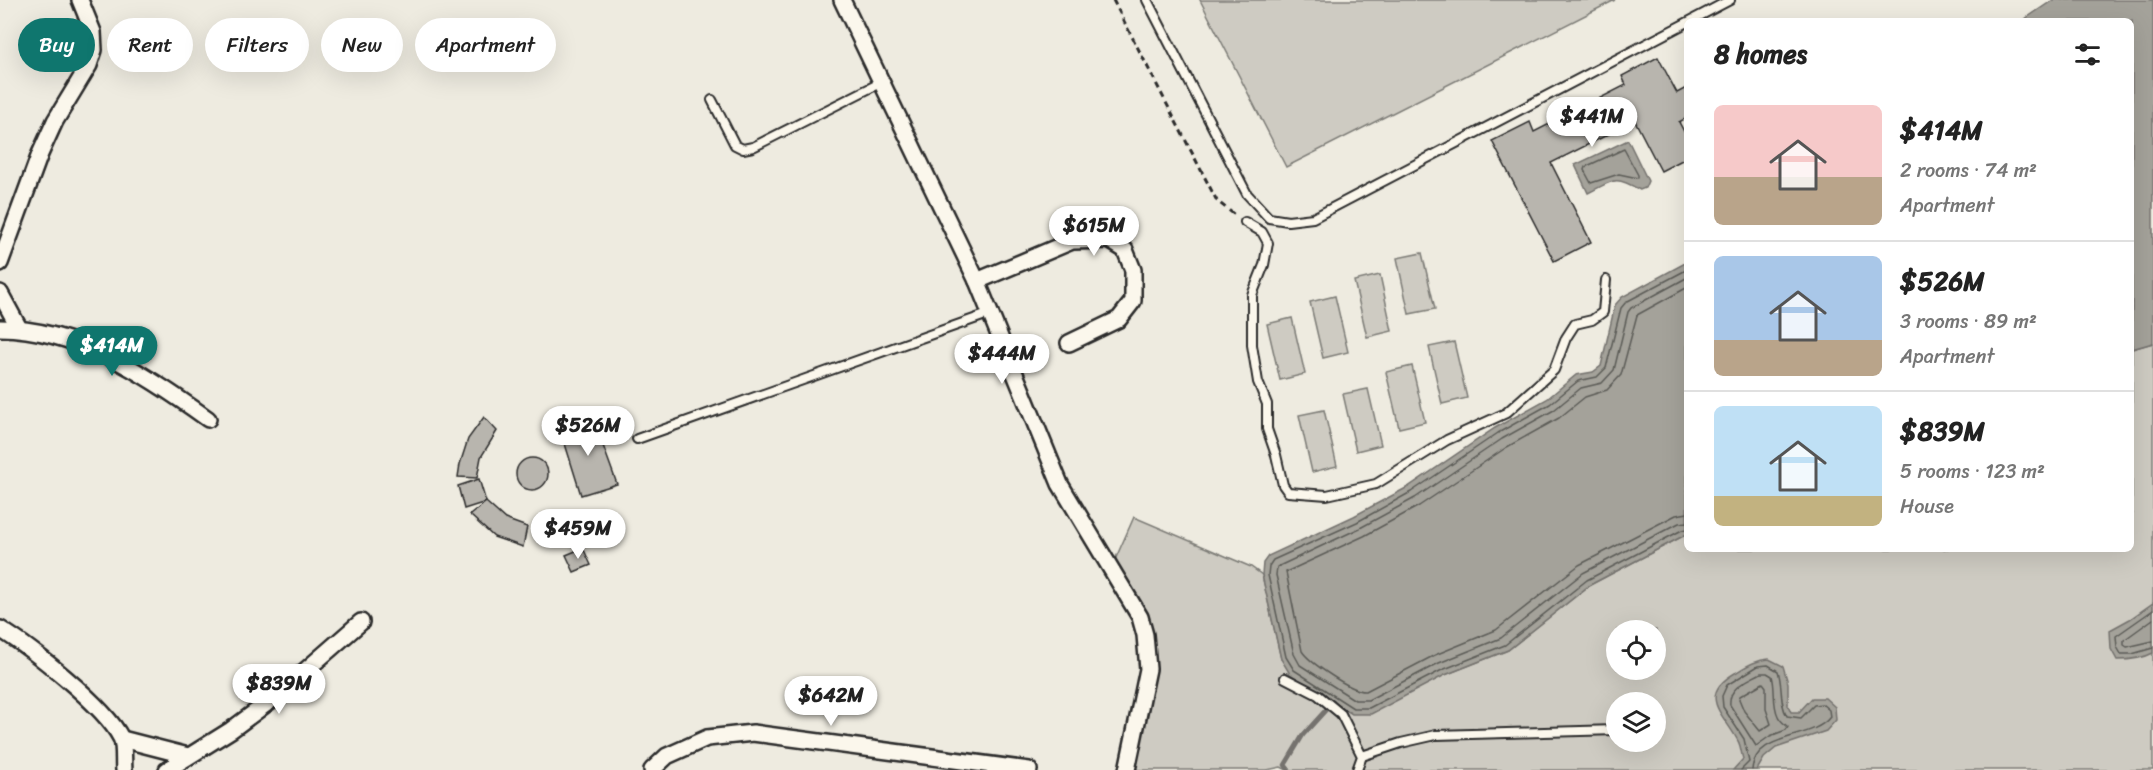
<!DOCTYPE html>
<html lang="en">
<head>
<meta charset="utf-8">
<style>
  :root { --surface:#fff; --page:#f2f2f2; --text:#222; --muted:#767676; --line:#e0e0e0; --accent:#0f766e }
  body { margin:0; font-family:Sriracha,sans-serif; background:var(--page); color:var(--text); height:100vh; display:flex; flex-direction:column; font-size:22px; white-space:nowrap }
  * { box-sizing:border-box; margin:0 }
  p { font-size:20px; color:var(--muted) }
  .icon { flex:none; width:33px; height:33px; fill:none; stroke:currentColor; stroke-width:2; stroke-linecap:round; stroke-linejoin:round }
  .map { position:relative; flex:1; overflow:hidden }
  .side { position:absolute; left:1684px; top:18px; width:450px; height:534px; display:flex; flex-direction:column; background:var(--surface); border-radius:9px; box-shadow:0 6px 24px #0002 }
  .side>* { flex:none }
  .guide { position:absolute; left:18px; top:18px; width:570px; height:54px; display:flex; gap:12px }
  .controls { position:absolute; left:1606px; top:620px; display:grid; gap:12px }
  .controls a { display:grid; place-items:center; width:60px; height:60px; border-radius:50%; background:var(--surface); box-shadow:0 6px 24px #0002; font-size:30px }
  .price { position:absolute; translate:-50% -51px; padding:0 14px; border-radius:21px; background:#fff; color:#222; font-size:20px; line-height:39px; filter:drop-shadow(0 2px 3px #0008) }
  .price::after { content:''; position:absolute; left:50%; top:36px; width:18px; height:14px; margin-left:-9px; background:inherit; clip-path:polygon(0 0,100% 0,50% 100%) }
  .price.active { background:var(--accent); color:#fff }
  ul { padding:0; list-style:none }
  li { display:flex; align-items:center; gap:18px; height:150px; padding:0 30px }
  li+li { border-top:2px solid var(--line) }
  li span { display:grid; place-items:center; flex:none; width:168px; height:120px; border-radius:9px; color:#555 }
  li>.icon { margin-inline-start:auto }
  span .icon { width:72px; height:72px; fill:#fffc; stroke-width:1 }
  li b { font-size:26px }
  h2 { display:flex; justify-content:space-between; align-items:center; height:72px; padding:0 30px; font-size:26px }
  .chip { padding:0 21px; border-radius:27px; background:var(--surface); box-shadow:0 6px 24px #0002; font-size:21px; line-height:54px }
  .chip.active { background:var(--accent); color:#fff }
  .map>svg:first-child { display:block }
  .green { fill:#cecbc2; stroke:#7c7b76; stroke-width:1.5; fill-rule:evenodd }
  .water { fill:#a4a29a; stroke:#74726e; stroke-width:1.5 }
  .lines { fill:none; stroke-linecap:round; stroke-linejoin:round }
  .shore { stroke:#5b5b57; stroke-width:1.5 }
  .stream { stroke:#74726e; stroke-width:4.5 }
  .building { fill:#b8b5ae; stroke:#2b2b2b; stroke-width:1.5 }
  .lane-casing { stroke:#2b2b2b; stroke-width:12 }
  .street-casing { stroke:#2b2b2b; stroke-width:20 }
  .path { stroke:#2b2b2b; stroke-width:3; stroke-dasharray:6 4.5; stroke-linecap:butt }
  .lane { stroke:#fbf7ec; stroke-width:8 }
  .street { stroke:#fbf7ec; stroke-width:15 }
</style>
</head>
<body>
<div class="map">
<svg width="2153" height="770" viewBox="0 0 2153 770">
  <rect width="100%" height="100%" fill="#eeebe0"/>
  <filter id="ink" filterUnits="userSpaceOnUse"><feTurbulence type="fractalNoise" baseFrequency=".0167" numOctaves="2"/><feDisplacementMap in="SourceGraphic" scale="12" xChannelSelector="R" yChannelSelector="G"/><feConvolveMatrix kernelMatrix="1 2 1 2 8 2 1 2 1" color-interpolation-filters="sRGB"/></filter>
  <g filter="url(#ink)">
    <!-- green -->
    <g class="green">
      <path d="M1200,0h415l-329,167z"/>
      <path d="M1422,253l13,56 -26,5 -12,-56z"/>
      <path d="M1380,275l12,56 -25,6 -13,-56z"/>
      <path d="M1335,296l13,56 -25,6 -13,-56z"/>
      <path d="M1292,318l13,56 -25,6 -13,-56z"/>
      <path d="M1454,342l13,56 -25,6 -13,-57z"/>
      <path d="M2153,343v427h-866l-6,-3 -14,3h-130l-4,-14 16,-92 -10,-61 -24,-43 19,-43 117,50 11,8 19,84 164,16 63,-25 82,-65 97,-51 1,15h444v-200zM1617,630h39v39h-39zM1617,702h39v39h-39z"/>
      <path d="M1412,366l13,56 -26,6 -13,-56z"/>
      <path d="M1368,389l13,56 -25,6 -13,-57z"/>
      <path d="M1324,410l13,56 -25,6 -13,-57z"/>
    </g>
    <!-- water -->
    <g class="water">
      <path d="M2053,0h100v343l-21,6v-328h-110z"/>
      <path d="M1628,140l20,41 -3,7 -5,2c-26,-15 -26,-10 -52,3l-13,-28z"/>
      <path d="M1687,262v272l-97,51 -82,65 -63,25 -74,39h-19l-62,-40 -9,-15 -19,-84 1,-12 5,-7 86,-40 54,-29 87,-59 52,-29 29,-24 17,-3 8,-6 14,-61 7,-8z"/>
      <path d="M2153,603v50c-11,6 -23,7 -36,7l-6,-11 -1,-19 20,-11z"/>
      <path d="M1769,659l14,7 5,17v22l3,7h8l13,-14h13l10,9 1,13 -10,11 -50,17 -12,10 -7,12h-24l10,-11c-2,-6 -2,-13 -5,-18 -14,-27 -42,-45 -3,-68 12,-7 21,-13 34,-14z"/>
    </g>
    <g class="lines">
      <!-- shore -->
      <g class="shore">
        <path d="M1624,149l14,26v3l-19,-4 -28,9 -7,-13 1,-3z"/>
        <path d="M1688,269l-62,33 -5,6 -15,60 -9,9 -19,4 -28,23 -52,29 -87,59 -54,30 -84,38 -4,6 -1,9 18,82 8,13 59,38h16l73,-38 63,-25 82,-65 95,-50 6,-1"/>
        <path d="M1688,277l-57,31 -3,4 -14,58 -12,13 -21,5 -27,22 -52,29 -87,59 -55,30 -83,39 -1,8 18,79 6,11 55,35h13l71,-37 62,-25 82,-65 96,-50 9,-1"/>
        <path d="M1688,287l-51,28 -16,60 -14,15 -22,7 -26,21 -52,29 -88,59 -55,30 -78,36 16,79c7,11 50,41 64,40l69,-36 61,-25 83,-65 97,-50 12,-2"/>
        <path d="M2153,610l-37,26 1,11 4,7h11l21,-6"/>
        <path d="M2153,619l-29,21v5l3,2 26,-6"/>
        <path d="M1761,673h6l5,3c4,13 0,28 6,40 2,5 7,8 10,11l-2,3 -16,6 -14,10 -26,-41c-2,-18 17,-24 31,-32z"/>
        <path d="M1763,683l3,4v22l5,15 -11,7 -16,-20 -5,-12 1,-3z"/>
        <path d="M1741,770l8,-8 -5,-23 -21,-32 -1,-11 5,-11 31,-19 10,-1 10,6c5,15 1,32 9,45l14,2 13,-13 8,-1 7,6 1,7c-18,24 -75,15 -78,53"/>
      </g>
      <!-- stream -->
      <path class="stream" d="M1289,770l-4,-5 18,-30 30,-33"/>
    </g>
    <!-- building -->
    <g class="building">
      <path d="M1658,57l19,36 11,-6v30l-9,5 9,17v18l-27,14 -26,-50 -84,42 40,79 -37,19 -62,-120 38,-19 4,10 92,-47 -4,-9z"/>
      <path d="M484,417l13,14 -16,26 -4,21 -19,-1 2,-13 8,-25z"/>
      <path d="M593,418l24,66 -36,11 -20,-64z"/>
      <circle cx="532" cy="474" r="16"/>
      <path d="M479,479l7,23 -22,7 -6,-23z"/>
      <path d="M486,502l19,17 22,8 -4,20 -29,-10 -24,-22z"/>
      <path d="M583,548l8,17 -17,7 -8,-17z"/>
    </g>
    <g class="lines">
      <defs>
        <g id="lane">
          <path d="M1147,0l100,194 22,24 19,3 25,-3 375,-196"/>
          <path d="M1690,21l40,-21"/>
          <path d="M712,100l23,45 8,4 10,-2 129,-65"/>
          <path d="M1245,222l17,10 6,11 -4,22 -12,30v50l6,37 9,22v25l9,26 7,30 5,7 39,3 49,-11 71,-44 59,-27 48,-43 12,-32 9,-14 17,-4 11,-8 3,-32"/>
          <path d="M637,439l354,-126"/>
          <path d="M1285,678l33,17 23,19 21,42 -5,14"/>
          <path d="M1362,756l39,-13 35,-8 181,-5"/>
        </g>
        <g id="street">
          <path d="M842,0l135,281 83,203 80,133 5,18 3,34 -21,101"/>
          <path d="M0,263l40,-109 15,-33 34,-56 5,-15 -1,-18 -13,-32"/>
          <path d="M977,281l95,-40 37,-1 16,10 8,20v31l-14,18 -50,24"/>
          <path d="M0,293l19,35"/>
          <path d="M0,328c78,1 147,47 208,91"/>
          <path d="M0,629c31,19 105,77 121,109 4,8 2,23 3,32"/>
          <path d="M122,739l66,17"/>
          <path d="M167,770l64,-40 43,-32 87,-76"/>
          <path d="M652,770l15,-14 40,-18 46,-5 276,37"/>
        </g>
      </defs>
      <!-- lane casing -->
      <use href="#lane" class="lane-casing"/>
      <!-- street casing -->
      <use href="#street" class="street-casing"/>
      <!-- path -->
      <path class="path" d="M1113,0l104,201 19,15"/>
      <!-- lane -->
      <use href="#lane" class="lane"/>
      <!-- street -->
      <use href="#street" class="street"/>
    </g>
  </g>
</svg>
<div class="controls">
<a><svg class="icon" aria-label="locate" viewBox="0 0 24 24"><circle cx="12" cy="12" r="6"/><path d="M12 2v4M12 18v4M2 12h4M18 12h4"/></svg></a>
<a><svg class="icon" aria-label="layers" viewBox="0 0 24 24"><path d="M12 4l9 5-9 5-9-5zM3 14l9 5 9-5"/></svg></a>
</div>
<b class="price" style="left:1592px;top:148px">$441M</b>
<b class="price" style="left:1094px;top:257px">$615M</b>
<b class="price active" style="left:112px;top:377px">$414M</b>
<b class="price" style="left:1002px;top:385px">$444M</b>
<b class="price" style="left:588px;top:457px">$526M</b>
<b class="price" style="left:578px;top:560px">$459M</b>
<b class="price" style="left:279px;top:715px">$839M</b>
<b class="price" style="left:831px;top:727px">$642M</b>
<div class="guide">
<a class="chip active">Buy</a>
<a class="chip">Rent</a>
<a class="chip">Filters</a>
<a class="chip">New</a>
<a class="chip">Apartment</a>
</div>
<section class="side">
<h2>8 homes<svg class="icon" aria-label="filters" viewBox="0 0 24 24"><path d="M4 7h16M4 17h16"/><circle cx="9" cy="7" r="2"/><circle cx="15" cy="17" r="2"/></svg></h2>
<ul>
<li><span style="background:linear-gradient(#f6c9c9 60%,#b9a48a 0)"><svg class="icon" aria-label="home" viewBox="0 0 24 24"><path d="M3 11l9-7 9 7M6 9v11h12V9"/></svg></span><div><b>$414M</b><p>2 rooms · 74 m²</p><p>Apartment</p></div></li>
<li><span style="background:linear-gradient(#a9c7e8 70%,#b9a48a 0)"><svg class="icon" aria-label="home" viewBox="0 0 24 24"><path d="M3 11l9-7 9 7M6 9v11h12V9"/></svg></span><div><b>$526M</b><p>3 rooms · 89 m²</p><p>Apartment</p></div></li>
<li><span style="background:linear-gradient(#bfe0f5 75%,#c2b280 0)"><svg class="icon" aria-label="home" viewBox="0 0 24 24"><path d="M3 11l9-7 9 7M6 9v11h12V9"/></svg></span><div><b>$839M</b><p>5 rooms · 123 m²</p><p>House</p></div></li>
</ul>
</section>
</div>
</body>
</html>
